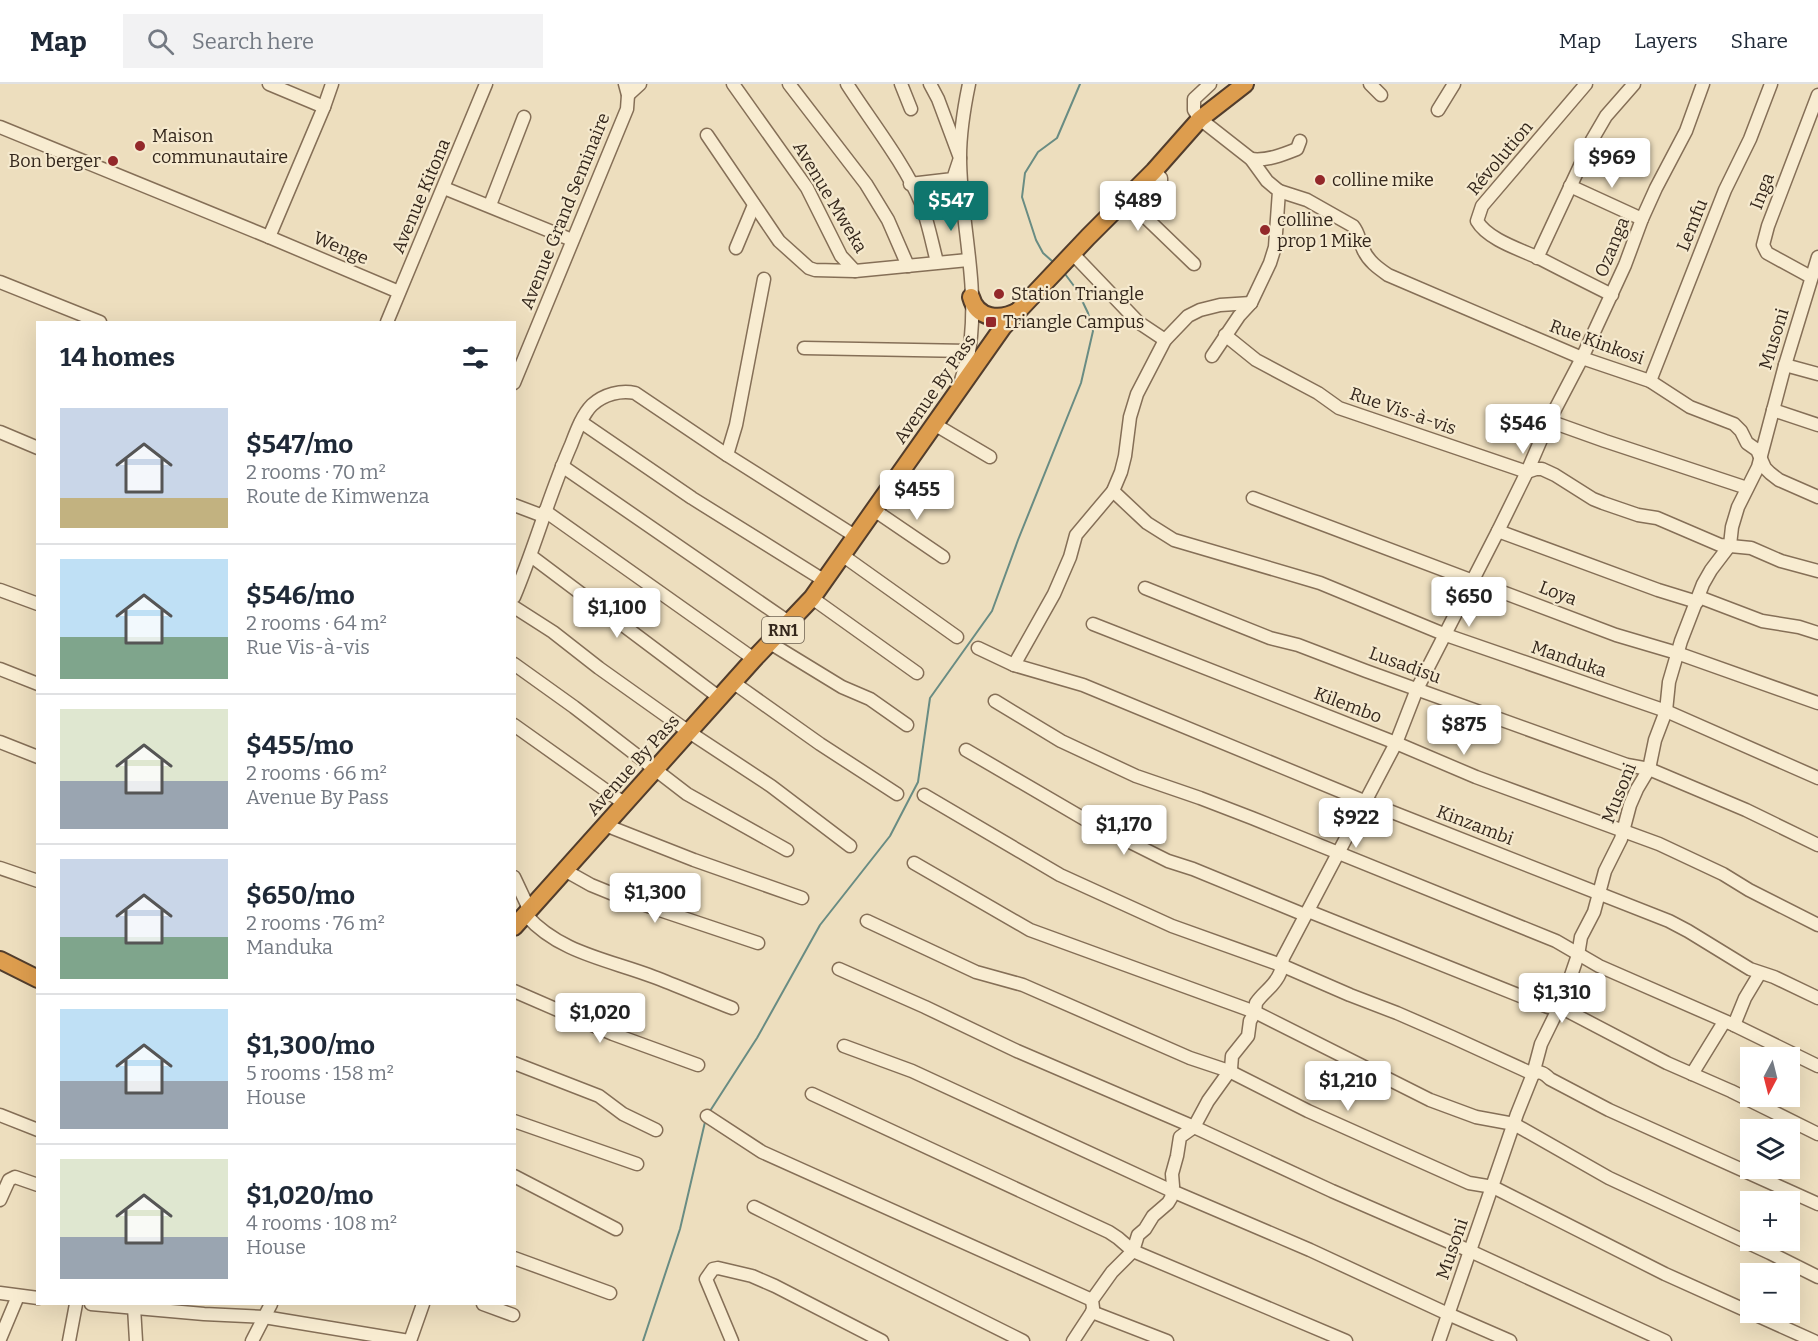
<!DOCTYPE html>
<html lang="en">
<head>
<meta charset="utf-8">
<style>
  :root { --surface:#fff; --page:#f2f2f3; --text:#1f2937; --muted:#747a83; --line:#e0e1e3; --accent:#0f766e }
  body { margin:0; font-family:Bitter,serif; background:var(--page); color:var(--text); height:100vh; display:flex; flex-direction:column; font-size:22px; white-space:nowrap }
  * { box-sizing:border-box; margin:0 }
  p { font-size:20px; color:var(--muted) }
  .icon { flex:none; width:33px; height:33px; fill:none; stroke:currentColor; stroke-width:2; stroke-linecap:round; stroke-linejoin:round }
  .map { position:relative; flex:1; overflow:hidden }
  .panel { position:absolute; left:36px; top:237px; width:480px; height:984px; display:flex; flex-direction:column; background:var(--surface); border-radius:0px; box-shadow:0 6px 24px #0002 }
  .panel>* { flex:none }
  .needle { width:39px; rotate:187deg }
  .fabs { position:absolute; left:1740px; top:963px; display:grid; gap:12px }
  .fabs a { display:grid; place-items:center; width:60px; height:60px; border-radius:0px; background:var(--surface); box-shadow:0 6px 24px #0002; font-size:30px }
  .price { position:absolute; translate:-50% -51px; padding:0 14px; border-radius:6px; background:#fff; color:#222; font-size:20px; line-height:39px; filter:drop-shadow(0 2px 3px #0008) }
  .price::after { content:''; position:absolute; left:50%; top:36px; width:18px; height:14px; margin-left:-9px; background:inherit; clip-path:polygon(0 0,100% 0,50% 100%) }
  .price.selected { background:var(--accent); color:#fff }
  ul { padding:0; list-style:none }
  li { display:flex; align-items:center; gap:18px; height:150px; padding:0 24px }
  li+li { border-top:2px solid var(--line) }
  li span { display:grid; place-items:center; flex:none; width:168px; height:120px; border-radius:0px; color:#555 }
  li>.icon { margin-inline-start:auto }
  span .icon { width:72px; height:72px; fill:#fffc; stroke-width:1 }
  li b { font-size:26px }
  h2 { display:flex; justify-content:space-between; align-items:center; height:72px; padding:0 24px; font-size:26px }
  header { display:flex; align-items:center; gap:36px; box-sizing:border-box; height:84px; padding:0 30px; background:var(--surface); border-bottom:2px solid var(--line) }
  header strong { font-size:28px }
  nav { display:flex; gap:33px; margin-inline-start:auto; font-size:21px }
  .search { width:420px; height:54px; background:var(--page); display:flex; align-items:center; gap:15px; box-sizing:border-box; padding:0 21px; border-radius:0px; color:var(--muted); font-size:22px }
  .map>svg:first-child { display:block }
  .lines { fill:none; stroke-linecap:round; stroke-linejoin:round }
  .stream { stroke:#698c83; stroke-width:2 }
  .minor-casing { stroke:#856f57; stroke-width:15 }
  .highway-casing { stroke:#523d2c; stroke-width:20 }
  .minor { stroke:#f8ecd1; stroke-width:12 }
  .highway { stroke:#dd9d4e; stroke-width:16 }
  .poi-dot { fill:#93282a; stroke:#f5e9ce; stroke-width:2 }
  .labels { text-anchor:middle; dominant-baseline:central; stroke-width:4.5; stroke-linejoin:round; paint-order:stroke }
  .shield { fill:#f5e9ce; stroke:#6e6151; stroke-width:1.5 }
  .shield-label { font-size:16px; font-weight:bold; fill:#34271c }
  .poi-label { font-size:18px; fill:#34271c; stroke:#f5e9ce; text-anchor:start }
  .street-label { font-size:18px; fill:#34271c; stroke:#f5e9ce }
</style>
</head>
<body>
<header>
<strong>Map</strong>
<div class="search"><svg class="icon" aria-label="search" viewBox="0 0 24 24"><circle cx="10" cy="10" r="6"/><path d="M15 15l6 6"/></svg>Search here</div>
<nav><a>Map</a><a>Layers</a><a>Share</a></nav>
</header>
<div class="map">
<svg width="1818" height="1257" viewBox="0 0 1818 1257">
  <rect width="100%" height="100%" fill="#eddebe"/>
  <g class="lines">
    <!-- stream -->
    <g class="stream">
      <path d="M1052,177l-9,-8 -7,-13 -14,-43 3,-24 13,-21 19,-14 23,-54"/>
      <path d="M710,1027l47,-73 63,-113 70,-89 28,-54 12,-84 62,-87 26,-71 63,-157 12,-52 -5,-18 -11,-23 -12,-16"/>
      <path d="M643,1257l37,-112 25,-107"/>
    </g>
    <defs>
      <g id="minor">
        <path d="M269,0l55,23"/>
        <path d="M733,0l74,104 34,68 14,15"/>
        <path d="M789,0l77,100 22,36 20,46"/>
        <path d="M847,0c23,36 58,80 74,119 7,19 11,40 16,59"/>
        <path d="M901,0l10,25"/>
        <path d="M1210,0l-16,15v11l6,9 51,40 16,22 12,10 -4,56 -5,16 -19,40 -12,13 -27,40"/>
        <path d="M1370,0l11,11"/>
        <path d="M1586,0l-104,122 -5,15c11,19 45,29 64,38 23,12 47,24 71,36"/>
        <path d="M628,11l12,-11"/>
        <path d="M1438,26l16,-26"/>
        <path d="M0,43l269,110 130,55"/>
        <path d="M707,51l72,106 30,27 6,2 40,1 113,-11"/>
        <path d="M1251,75c16,2 31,-4 46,-10l3,-8"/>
        <path d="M1154,87l7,7v4l-20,22 -1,8 54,52"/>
        <path d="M910,100l43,-5 7,-21 -22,-59 -8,-15"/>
        <path d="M1570,102l72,33"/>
        <path d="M444,104l128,52"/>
        <path d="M1279,107l28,9 46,26c6,7 6,15 10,23 5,12 15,19 25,26l194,83 68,23 40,26 44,17 7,7 6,12 10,7 8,18 5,5 9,7 39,17"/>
        <path d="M490,121l34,-88"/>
        <path d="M269,153l55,-130 8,-23"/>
        <path d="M736,164l18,-43"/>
        <path d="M1073,170l65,68 27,18"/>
        <path d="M1537,174l55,-118 14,-24 28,-32"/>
        <path d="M1811,193l-44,-24 -4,-8 5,-19 50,-131"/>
        <path d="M0,198l100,40"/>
        <path d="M387,238l99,-238"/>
        <path d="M1225,251l31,25 62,33 21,15 188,64 9,-3h6l13,6 38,24 10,4 35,12 19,3 63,27 31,3 30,13 37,10"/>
        <path d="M804,264l165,3"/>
        <path d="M1785,281l33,9"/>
        <path d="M961,296c5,-14 9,-29 10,-44 6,-60 -11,-120 -11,-179 0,-24 4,-49 9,-73"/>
        <path d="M1650,297l75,-191 25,-51 21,-55"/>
        <path d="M514,299l113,-274 1,-14 -3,-11"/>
        <path d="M1773,326l45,15"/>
        <path d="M1549,337l56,20 142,47"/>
        <path d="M581,338l111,76 133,83"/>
        <path d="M934,340l56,33"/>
        <path d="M0,348l38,16"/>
        <path d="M727,371l9,-30 28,-146"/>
        <path d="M562,382l228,157"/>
        <path d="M1113,407l34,32 27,17 146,43 126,52 220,76 152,67"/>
        <path d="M1253,414l363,137 61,18 141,50"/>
        <path d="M514,421l29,11"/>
        <path d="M874,426l69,47"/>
        <path d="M545,427l209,148"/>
        <path d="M1498,447l160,59 39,12"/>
        <path d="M842,471l115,82"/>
        <path d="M531,472l189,142"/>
        <path d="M1145,504l125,50 28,7 68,26 261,94 22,4 97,41 72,35"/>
        <path d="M0,506l38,14"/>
        <path d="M514,513c21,-50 35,-102 57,-152 5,-13 11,-30 21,-40 12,-11 29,-15 43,-12l92,62 128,81"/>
        <path d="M1699,513l63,24 37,6 19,6"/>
        <path d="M812,514l105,75"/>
        <path d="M514,523l39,25 46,36 90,64 82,54 79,60"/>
        <path d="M1093,540l303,119 80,34 183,67 64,30 26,16 69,35"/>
        <path d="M770,559l72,44 28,12 37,26"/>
        <path d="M978,564l36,17 69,20 281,116 305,120 19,10 62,38 24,8 44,21"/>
        <path d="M514,580l60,43 113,87 100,56"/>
        <path d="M1014,581l40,-71 16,-37 6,-22 37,-44 8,-19 4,-16 5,-39 7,-23 28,-54 23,-24 12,-6 20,-5 31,-2"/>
        <path d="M0,585l38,15"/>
        <path d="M734,599l86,61 77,50"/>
        <path d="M995,617l66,40 75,35 64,22 52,20 304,123 43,25 135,59 84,41"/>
        <path d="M514,641l111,79"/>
        <path d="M0,658l38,15"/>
        <path d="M966,666l120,70 82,41 25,8 112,46"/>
        <path d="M924,711l136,80 112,51 109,39 69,30 47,18 55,24 81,37c7,-4 12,0 17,5l59,31 209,94"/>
        <path d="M605,741l89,35 108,38"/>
        <path d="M914,779l116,67 225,82 175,88 46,17 38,7 95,54 161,75 48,24"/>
        <path d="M0,784l38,13"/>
        <path d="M566,787l25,14 27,11 140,47"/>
        <path d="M514,793l16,34"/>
        <path d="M1308,827l240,96h12l107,56 64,28 87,43"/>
        <path d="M526,831c33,38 84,45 128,62 26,10 52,21 78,31"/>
        <path d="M867,837l109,51 47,13 167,73 39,13 79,40 161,72 24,4 172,87 149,67"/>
        <path d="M839,885l86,38 92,44 177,76 138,64 138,60 195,90"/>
        <path d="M514,907l99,43 85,31"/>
        <path d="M1734,941l11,-27 15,-25"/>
        <path d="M844,962l68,25 260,120 138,59 138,64 62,27"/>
        <path d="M514,979l85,33 24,18 33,16"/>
        <path d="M1692,990l32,-52"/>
        <path d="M812,1010l297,138 9,6 15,13 213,90"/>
        <path d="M0,1031l38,15"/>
        <path d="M707,1032l55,36 330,148"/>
        <path d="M514,1037l123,43"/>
        <path d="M514,1092l102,53"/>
        <path d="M0,1116l9,-20 6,-3 23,8"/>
        <path d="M754,1123l269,134"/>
        <path d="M514,1174l96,35"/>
        <path d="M0,1209l38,5"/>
        <path d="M91,1220l113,10 60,3 145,24"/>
        <path d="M483,1220l30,11"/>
        <path d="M134,1223l2,34"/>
        <path d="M1092,1228l75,29"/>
        <path d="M0,1255l18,-43"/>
        <path d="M69,1257l7,-37"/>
        <path d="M252,1257l19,-37"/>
        <path d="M410,1257l13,-37"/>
        <path d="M732,1257l-26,-62 7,-10 5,-1 34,8 23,10 107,55"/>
        <path d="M1073,1257l19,-29 1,-4 -1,-8 20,-28 21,-21 5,-16 7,-6 8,-13 15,-13 3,-5 2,-12 -1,-12 5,-18 3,-19 14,-10 14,-26 23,-32 1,-13 16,-20 2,-15 5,-9 1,-9c7,-11 19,-17 24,-30 2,-5 2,-10 3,-15l113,-215 21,-54 81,-158 29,-59 22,-51 33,-63 43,-93 17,-46 14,-31 30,-57 17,-47"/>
        <path d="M1439,1257l78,-227 16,-40 8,-30 22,-45 15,-44 3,-18 13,-25 11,-41 16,-32 9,-34 7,-16 12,-20 6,-29 11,-29 3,-29 12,-41 22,-57 8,-14 19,-25 2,-18 6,-20 20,-40 27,-102 33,-108"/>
      </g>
      <g id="highway">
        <path d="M971,213c6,22 29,24 47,14"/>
        <path d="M514,843l240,-268 58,-61 191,-271 85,-90 66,-66 46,-52 45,-35"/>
        <path d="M0,876l38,19"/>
      </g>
    </defs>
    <!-- minor casing -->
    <use href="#minor" class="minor-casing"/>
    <!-- highway casing -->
    <use href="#highway" class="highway-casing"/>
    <!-- minor -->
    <use href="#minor" class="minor"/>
    <!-- highway -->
    <use href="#highway" class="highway"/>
  </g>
  <!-- markers -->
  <g class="poi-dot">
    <circle cx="140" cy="62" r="6"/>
    <circle cx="113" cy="77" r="6"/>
    <circle cx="1320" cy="96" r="6"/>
    <circle cx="1265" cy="146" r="6"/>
    <circle cx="999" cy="210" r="6"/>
    <rect x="985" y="232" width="12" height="12" rx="3"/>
  </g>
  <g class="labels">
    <!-- shield labels -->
    <rect class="shield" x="762" y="533" width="42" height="26" rx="4.5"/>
    <g class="shield-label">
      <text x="783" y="546">RN1</text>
    </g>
    <!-- poi labels -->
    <g class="poi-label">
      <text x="152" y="52">Maison<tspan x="152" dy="21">communautaire</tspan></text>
      <text x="101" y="77" text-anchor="end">Bon berger</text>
      <text x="1332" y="96">colline mike</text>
      <text x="1277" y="136">colline<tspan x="1277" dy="21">prop 1 Mike</tspan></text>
      <text x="1011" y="210">Station Triangle</text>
      <text x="1003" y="238">Triangle Campus</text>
    </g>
    <!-- street labels -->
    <g class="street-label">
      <text transform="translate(1500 74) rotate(-50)">Révolution</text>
      <text transform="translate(1762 107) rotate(-69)">Inga</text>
      <text transform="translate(421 112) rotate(-67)">Avenue Kitona</text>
      <text transform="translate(830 113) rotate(59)">Avenue Mweka</text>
      <text transform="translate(565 127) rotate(-68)">Avenue Grand Seminaire</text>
      <text transform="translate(1692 141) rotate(-68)">Lemfu</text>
      <text transform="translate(1612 163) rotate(-68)">Ozanga</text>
      <text transform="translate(341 164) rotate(23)">Wenge</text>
      <text transform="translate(1774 255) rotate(-73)">Musoni</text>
      <text transform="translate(1597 258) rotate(20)">Rue Kinkosi</text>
      <text transform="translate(935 305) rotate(-55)">Avenue By Pass</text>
      <text transform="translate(1403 327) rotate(19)">Rue Vis-à-vis</text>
      <text transform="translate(1558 509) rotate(21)">Loya</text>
      <text transform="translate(1569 575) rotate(19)">Manduka</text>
      <text transform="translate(1405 581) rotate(20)">Lusadisu</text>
      <text transform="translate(1348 621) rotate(21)">Kilembo</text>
      <text transform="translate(633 681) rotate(-48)">Avenue By Pass</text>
      <text transform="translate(1619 709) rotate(-68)">Musoni</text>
      <text transform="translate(1475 741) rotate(21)">Kinzambi</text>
      <text transform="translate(1452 1165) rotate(-71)">Musoni</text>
    </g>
  </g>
</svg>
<div class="fabs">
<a><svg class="needle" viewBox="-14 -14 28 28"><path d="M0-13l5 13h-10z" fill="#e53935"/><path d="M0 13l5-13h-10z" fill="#747a83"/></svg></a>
<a><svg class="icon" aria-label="layers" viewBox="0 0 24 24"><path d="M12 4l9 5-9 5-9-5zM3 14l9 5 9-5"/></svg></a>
<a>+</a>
<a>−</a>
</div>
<b class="price" style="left:1612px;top:105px">$969</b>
<b class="price selected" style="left:951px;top:148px">$547</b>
<b class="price" style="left:1138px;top:148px">$489</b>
<b class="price" style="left:1523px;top:371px">$546</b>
<b class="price" style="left:917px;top:437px">$455</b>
<b class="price" style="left:1469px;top:544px">$650</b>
<b class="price" style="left:617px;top:555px">$1,100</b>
<b class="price" style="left:1464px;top:672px">$875</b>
<b class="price" style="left:1356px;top:765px">$922</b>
<b class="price" style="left:1124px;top:772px">$1,170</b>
<b class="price" style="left:655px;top:840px">$1,300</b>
<b class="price" style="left:1562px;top:940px">$1,310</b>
<b class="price" style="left:600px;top:960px">$1,020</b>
<b class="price" style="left:1348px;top:1028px">$1,210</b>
<section class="panel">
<h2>14 homes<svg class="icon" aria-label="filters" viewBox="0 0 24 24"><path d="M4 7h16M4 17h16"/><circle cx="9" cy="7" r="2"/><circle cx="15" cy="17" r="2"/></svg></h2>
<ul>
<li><span style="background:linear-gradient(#c9d6e8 75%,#c2b280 0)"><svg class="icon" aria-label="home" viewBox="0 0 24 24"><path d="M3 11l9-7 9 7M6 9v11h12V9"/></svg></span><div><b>$547/mo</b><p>2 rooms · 70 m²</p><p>Route de Kimwenza</p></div></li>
<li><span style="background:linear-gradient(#bfe0f5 65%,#7fa58c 0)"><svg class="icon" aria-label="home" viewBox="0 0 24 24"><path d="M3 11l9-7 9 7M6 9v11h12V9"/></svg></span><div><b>$546/mo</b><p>2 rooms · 64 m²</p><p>Rue Vis-à-vis</p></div></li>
<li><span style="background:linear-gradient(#dfe7d0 60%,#9aa5b1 0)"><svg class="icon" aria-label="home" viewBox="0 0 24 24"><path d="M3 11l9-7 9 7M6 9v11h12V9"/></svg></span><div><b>$455/mo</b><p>2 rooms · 66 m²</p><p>Avenue By Pass</p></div></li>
<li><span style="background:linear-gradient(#c9d6e8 65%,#7fa58c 0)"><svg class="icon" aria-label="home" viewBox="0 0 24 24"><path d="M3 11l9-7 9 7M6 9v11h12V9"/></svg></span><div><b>$650/mo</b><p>2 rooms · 76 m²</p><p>Manduka</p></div></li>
<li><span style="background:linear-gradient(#bfe0f5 60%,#9aa5b1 0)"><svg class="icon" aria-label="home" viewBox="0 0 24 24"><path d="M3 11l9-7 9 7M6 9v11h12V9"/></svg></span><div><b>$1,300/mo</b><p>5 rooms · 158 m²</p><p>House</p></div></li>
<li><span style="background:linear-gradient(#dfe7d0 65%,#9aa5b1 0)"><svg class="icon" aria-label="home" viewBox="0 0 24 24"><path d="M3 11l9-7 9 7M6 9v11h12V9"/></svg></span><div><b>$1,020/mo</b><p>4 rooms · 108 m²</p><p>House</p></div></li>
</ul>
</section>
</div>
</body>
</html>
